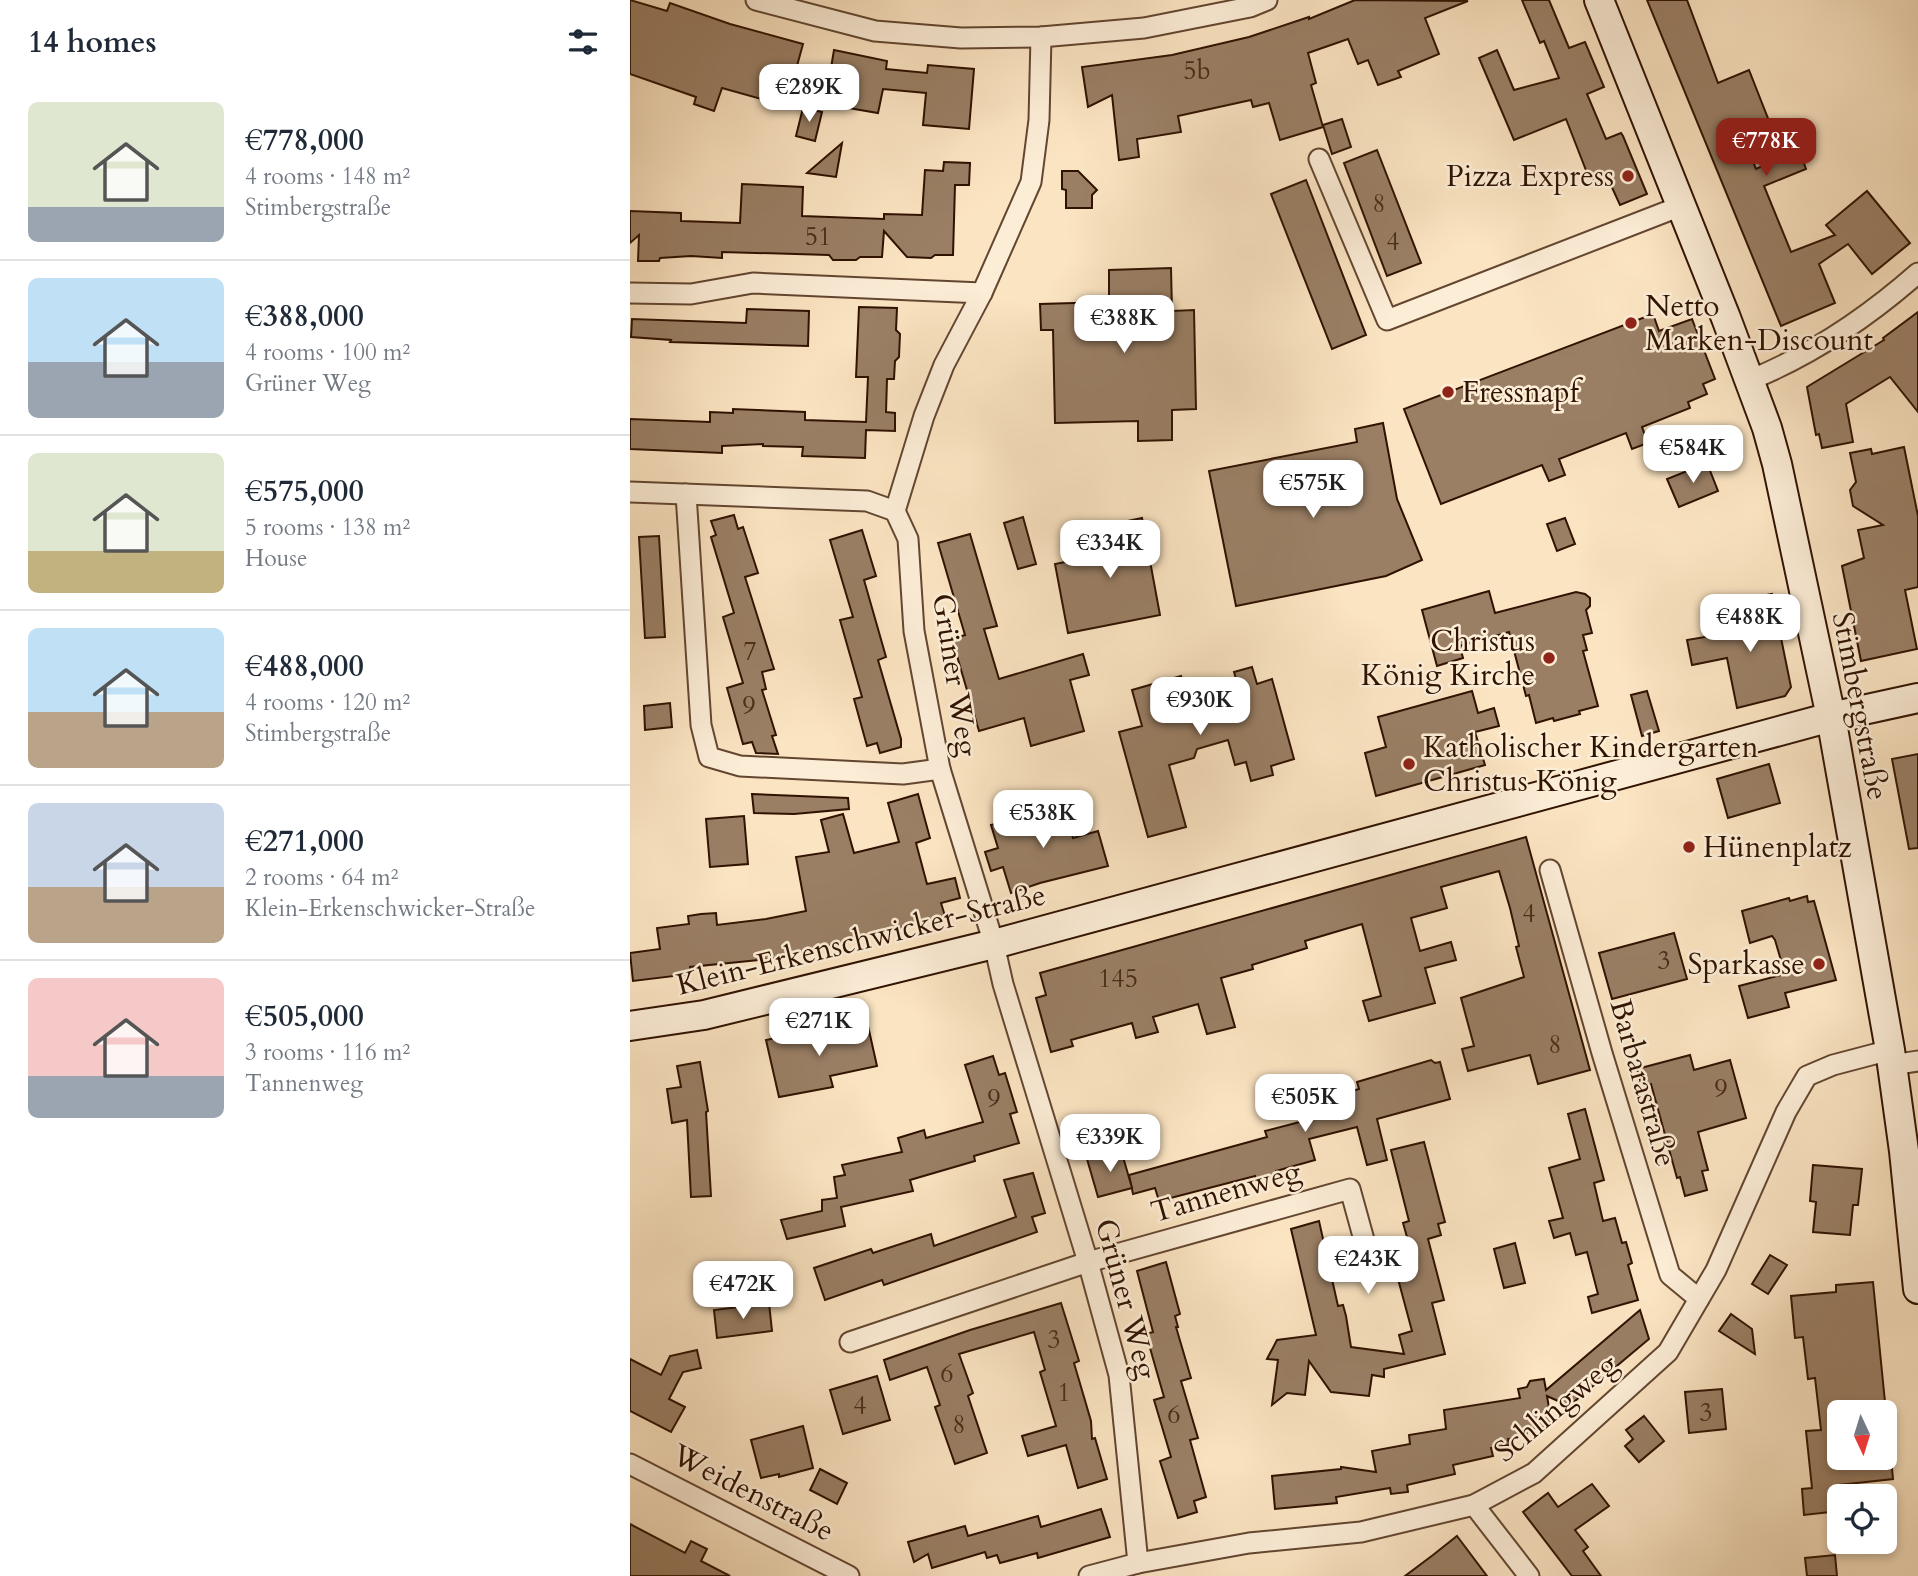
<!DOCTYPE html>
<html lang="en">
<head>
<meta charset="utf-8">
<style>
  :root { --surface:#fff; --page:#f2f2f3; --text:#1f2937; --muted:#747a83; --line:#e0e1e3; --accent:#8f2418 }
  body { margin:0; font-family:Cardo,serif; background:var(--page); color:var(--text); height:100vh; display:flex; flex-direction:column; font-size:26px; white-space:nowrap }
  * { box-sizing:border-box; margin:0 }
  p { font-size:23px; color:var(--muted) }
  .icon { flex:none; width:38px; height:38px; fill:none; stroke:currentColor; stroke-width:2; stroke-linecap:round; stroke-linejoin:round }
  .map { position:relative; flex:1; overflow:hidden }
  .sheet { display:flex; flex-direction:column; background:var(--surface); width:630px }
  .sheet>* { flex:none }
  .needle { width:46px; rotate:176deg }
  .buttons { position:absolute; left:1197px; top:1400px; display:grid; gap:14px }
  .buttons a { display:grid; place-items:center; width:70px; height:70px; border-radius:10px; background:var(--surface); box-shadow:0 4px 10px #0003; font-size:35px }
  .price { position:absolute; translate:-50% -60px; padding:0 16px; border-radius:14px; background:#fff; color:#222; font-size:23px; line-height:46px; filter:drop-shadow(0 2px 4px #0008) }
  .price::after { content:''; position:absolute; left:50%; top:42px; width:21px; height:16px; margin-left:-10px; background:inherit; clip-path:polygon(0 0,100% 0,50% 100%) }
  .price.selected { background:var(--accent); color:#fff }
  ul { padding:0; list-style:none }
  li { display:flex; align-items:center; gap:21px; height:175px; padding:0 28px }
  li+li { border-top:2px solid var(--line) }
  li span { display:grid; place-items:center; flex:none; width:196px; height:140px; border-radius:10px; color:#555 }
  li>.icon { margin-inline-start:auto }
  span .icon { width:84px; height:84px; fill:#fffc; stroke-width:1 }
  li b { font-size:30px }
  h2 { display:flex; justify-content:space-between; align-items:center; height:84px; padding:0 28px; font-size:30px }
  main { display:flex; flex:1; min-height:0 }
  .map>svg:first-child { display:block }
  .building { fill:#9a7f65; stroke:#301200; stroke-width:2 }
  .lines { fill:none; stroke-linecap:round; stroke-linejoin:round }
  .street-casing { stroke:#634630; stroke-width:23 }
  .secondary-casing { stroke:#301200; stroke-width:32 }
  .street { stroke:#fcedd7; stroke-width:19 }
  .secondary { stroke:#fcedd7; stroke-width:28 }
  .poi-dot { fill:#8f2418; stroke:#fcedd7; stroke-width:2.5 }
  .labels { text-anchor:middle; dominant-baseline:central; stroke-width:5; stroke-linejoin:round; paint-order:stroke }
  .number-label { font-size:26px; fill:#4a2d19 }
  .poi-label { font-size:30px; fill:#301200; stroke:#fcedd7; text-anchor:start }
  .street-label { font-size:30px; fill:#301200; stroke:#fcedd7 }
</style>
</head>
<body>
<main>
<section class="sheet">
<h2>14 homes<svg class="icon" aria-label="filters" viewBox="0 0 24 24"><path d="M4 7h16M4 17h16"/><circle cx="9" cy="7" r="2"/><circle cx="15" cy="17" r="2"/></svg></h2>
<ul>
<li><span style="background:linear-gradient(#dfe7d0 75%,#9aa5b1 0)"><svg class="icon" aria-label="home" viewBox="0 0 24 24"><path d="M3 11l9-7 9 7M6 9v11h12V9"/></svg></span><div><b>€778,000</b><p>4 rooms · 148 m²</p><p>Stimbergstraße</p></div></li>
<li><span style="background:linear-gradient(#bfe0f5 60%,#9aa5b1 0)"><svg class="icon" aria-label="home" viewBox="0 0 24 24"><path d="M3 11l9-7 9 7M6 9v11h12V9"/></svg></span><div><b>€388,000</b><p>4 rooms · 100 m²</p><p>Grüner Weg</p></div></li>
<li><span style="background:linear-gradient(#dfe7d0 70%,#c2b280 0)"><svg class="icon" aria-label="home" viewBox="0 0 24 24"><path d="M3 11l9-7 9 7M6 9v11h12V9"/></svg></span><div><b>€575,000</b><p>5 rooms · 138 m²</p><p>House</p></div></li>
<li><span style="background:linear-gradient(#bfe0f5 60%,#b9a48a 0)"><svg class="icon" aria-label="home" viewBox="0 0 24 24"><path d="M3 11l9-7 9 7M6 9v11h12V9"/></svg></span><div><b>€488,000</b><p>4 rooms · 120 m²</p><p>Stimbergstraße</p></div></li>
<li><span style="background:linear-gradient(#c9d6e8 60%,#b9a48a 0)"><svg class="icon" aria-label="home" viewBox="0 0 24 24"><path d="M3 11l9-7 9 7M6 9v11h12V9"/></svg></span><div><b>€271,000</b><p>2 rooms · 64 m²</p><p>Klein-Erkenschwicker-Straße</p></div></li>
<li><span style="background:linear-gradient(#f6c9c9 70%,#9aa5b1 0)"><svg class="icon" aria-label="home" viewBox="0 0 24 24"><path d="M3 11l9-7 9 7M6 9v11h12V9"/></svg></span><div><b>€505,000</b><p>3 rooms · 116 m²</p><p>Tannenweg</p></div></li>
</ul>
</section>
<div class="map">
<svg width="1288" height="1576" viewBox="0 0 1288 1576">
  <rect width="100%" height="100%" fill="#fbe4c2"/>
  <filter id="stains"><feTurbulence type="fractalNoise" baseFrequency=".00286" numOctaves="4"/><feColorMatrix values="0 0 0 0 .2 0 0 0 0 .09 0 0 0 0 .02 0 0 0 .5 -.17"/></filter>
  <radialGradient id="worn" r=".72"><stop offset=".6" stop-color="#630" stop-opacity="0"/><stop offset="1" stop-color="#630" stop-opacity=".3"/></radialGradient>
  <!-- building -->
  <g class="building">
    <path d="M0,0l37,11 3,-8 60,21 73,20 -17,62 -64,-18 -8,23 -20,-7 2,-7 -66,-23z"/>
    <path d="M725,0l113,1 -43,17 14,36 -41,17 3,6 -23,8 -10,-25 -10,4 -10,-25 -40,14 8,30 -5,2 12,42 -43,13 -11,-37 -16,4 -2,-7 -73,16 3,16 -44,7 2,18 -20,3 -7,-65 -24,12 -6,-40 90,-12 77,-18 60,-20v2z"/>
    <path d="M892,0h27l20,48 16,-6 19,45 -17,7 19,45 15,-6 2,3 24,58 -27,11 -10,-22 -21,-5 -23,-59 -52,21 -35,-82 18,-8 17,40 45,-12 -15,-37 -4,2z"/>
    <path d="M1017,0h40l31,83 31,-13 20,51 -28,11 15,37 43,-19 7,19 -42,17 27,66 44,-17 -9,-10 41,-34 43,52 -38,31 -24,-30 -29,20 16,39 -54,23z"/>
    <path d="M204,50l53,11 -1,8 41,4 1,-8 46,4 -5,60 -46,-4 3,-32 -43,-4 -5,24 -53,-9z"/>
    <path d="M173,108l19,4 -7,29 -19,-5z"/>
    <path d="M712,119l9,28 -19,7 -9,-29z"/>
    <path d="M212,143l-6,34 -29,-4z"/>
    <path d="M747,150l44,113 -34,13 -43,-113z"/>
    <path d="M314,162l26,1 -1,22h-14l-2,70h-18l-4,3 -24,-1 -23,-26 -2,26h-22l-4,3h-23l-4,-5 -107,-3v6l-31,-2 -31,2 -1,3h-21l1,-26 -9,8v-32l51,2v8l59,2 2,-39 61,3 -1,29 82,3v-5l38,1 3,-45 18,1z"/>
    <path d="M432,171h16l19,19 -5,5v13h-26v-18l-4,-1z"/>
    <path d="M676,180l60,155 -34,14 -61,-155z"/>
    <path d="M541,268l1,43 22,-1 2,99 -24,1v30l-34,1v-20l-83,2 -2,-93h-12l-1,-26 69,-2v-32z"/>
    <path d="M229,307l38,1 -1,22 4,4 -1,23 -4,4 -1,18h-7l-1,33 9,1v18l-29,-1 -1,28 -63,-2 1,-9 -40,-1v-2l-41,2v7l-92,-4v-30l80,3v-10l23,1v-4l72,3v8l61,2 2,-45h-12z"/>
    <path d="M117,309l62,2 -1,35 -138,-4 1,-2 -40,-3 1,-18 114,4z"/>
    <path d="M1288,312v100l-28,-35 -44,27 7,38 -31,6 -3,-14 -3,1 -9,-48 77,-47 -1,-2z"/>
    <path d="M1023,314l6,17 33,-12 23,60 -12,5 4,10 -19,8 2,6 -48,19 6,16 -16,6 -6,-16 -67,26 6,16 -16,6 -7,-16 -101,39 -37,-95z"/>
    <path d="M753,423l14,76 25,61 -36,16 -150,30 -27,-135 148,-29 -2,-13z"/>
    <path d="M1274,447l14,69v71l-13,3 12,59 -56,12 -19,-95 22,-8 -6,-28 25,-5 -30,-19 -3,-16 6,-8 -6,-29 21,-4 1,5z"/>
    <path d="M1077,463l11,28 -39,16 -12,-28z"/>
    <path d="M104,515l4,14 5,-2 15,46 -13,4 29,92 -12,3 4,17 -4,1 14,45 -4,1 6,18 -22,-1 -4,-11 -9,2 -16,-56 16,-5 -20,-66 11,-4 -23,-76 5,-2 -5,-14z"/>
    <path d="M393,517l13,47 -18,5 -14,-46z"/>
    <path d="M512,518l18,97 -92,18 -13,-69 40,-8 -5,-27z"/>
    <path d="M935,518l10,26 -18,7 -10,-27z"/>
    <path d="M232,530l14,46 -12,4 22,77 -8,3 23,79v8l-21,6 -3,-10 -10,3 -13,-47 8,-2 -22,-77 13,-3 -23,-77z"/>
    <path d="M340,534l27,92 -13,3 15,50 84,-25 6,21 -19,5 14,51 -53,15 -7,-28 -45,13 -27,-92 13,-4 -27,-92z"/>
    <path d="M29,536l6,101 -20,1 -6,-101z"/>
    <path d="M859,591l6,22 81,-21 9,2 5,4v8l-4,4 6,23 -9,2 4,15 -4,1 15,55 -19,5 1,3 -26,7 -1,-3 -17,5 -7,-28 -3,1 -17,-64 -49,14 3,12 -26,8 -15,-56z"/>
    <path d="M1142,594l19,93 -6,9 -48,12 -10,-50 -35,7 -5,-25 47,-8 -1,-10 5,-1 -1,-3 12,-2 -3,-17z"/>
    <path d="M622,667l5,17 15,-5 22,80 -23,7 2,9 -22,6 -5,-19 -11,3 -7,-25 -31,9 -3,9 -25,7 17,62 -38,10 -29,-105 23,-6 -10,-36 49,-14 5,16 50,-13 -2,-7z"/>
    <path d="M842,691l6,22 16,-5 5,18 -24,6 10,33 -109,31 -11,-43 21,-6 -8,-30z"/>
    <path d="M1017,691l12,40 -17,5 -11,-41z"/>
    <path d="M40,703l2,24 -27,3 -1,-24z"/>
    <path d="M1288,754v94l-9,1 -17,-90z"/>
    <path d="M1139,764l11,39 -52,15 -11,-39z"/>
    <path d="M122,794l96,4 1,11 -55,5 -40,-1z"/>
    <path d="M288,794l12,44 -14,5 11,41 28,-6 5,20 -19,5 4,13 -108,28 -68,15 -79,8 1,7 -58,7 -3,-28 30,-4 -3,-21 32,-4 -1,-8 13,-2 15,-1 1,12 49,-6 40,-8 -10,-54 33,-5 -8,-32 22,-6 11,39 45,-11 -11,-39z"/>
    <path d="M434,807l9,31 25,-7 10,35 -68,17 -29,10 -8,-26 -12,4 -6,-19 13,-4 -7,-23z"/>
    <path d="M114,816l4,48 -38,3 -4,-48z"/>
    <path d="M896,837l64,233 -52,14 -8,-29 -62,16 -6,-22 12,-3 -13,-48 63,-21 -8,-30 3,-1 -9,-38 -11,-37 -58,16 6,21 -36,10 9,33 31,-9 5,18 -31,8 10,35 -66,18 -6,-20 18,-5 -19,-72 -57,17 2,7 -55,17 1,4 -32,9 14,49 -28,7 -9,-30 -45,13 5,15 -22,6 -4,-15 -61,17 2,6 -22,6 -15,-54 10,-3 -6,-22z"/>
    <path d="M1177,896l1,6 6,-1 22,79 -51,13 4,14 -41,11 -9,-32 46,-12 -10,-34 -3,-4 -22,7 -8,-32 47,-13 1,3z"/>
    <path d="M1044,933l13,46 -75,20 -13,-46z"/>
    <path d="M216,1026l1,5 21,-5 9,40 -47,10 3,11 -54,10 -13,-57 44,-9 1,3z"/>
    <path d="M1060,1055l4,15 36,-10 16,58 -48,14 10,38 -6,1 5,19 -22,6 -5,-19 -3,1 -26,-94 -9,3 -5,-18z"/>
    <path d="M363,1056l6,19 6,-2 12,39 -7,2 9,29 -45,13 1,5 -65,19 3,11 -72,16 4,19 -58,13 -6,-19 41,-9v-11l15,-2 -3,-21 11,-2 -3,-10 60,-13 -4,-14 26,-8 2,8 57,-16 -18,-57z"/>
    <path d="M801,1060l4,3 5,-1 10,37 -73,20 10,41 -20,5 -10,-38 -48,12 6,21 -39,11v3l-21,5v-3l-96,25 -4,-13 -22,6 -4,-19 138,-38 -2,-6 50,-13 -3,-10 9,-3 -1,-5 39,-11 -2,-7z"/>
    <path d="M70,1062l8,49 -2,1 5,84 -20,1 -4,-77 -15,3 -5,-34 14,-2 -4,-21z"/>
    <path d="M955,1109l19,71 -10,3 9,38 12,-3 7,25 4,-1 6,21 -4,2 10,35 -46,13 -4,-16 10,-3 -11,-42 -11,3 -6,-22 -16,5 -5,-17 14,-3 -14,-50 31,-9 -12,-45z"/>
    <path d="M794,1142l21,80 -7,2 3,11 -13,4 16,61 -12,3 13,51 -61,15v8l-12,-2 -3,21 -38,-4 -22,-31 -4,34 -18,-2 -15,12 6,-45 -11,-1 10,-19 39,-5 -25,-106 28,-8 19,85 5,-1 3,11 5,31 53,7 -5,-19 13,-4 -22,-82 19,-5 -6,-21 6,-2 -18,-71z"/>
    <path d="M491,1150l11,38 -34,9 -11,-38z"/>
    <path d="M1183,1165l49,4 -4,36h-5l-3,30 -37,-3 3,-30 -6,-1z"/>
    <path d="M403,1173l12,40 -13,4 5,15 -153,53 -2,-5 -57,20 -11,-32 57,-19 2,4 58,-19 3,12 82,-29 -12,-37z"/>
    <path d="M885,1243l10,40 -21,5 -10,-39z"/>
    <path d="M1140,1255l17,10 -19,29 -16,-10z"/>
    <path d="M536,1262l14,52 -5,2 3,11h-2l15,51 -10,3 17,57 -8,2 16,57 -12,4 3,11 -19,6 -18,-57 11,-4 -17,-57 10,-3 -18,-63 7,-2 -16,-61z"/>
    <path d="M1243,1282l13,130h-47v46h52l2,21 -54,6v26l-35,4 -2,-26 10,-1 -6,-57 15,-1 -6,-52 -7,1 -5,-42 -8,1 -4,-42 45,-4v-7z"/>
    <path d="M139,1303l3,28 -55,7 -3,-28z"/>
    <path d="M431,1303l18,58 -5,2 17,58 1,18 3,-1 12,41 -29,9 -12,-43 -38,11 -6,-20 34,-10 -16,-54 5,-2 -11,-38 -75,22 14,39 -5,3 19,57 -32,11 -20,-57 5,-2 -13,-38 -37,13 -6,-20 86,-30z"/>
    <path d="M1010,1310l9,29 -80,67 -22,-10 5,29 -26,5 1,6 -19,3 1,6 -18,3 2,8 -40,9 2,9 -48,11 1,7 -17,2 -1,-6 -54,9 1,6 -62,6 -3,-33 69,-7v-2l35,5 -4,-21 38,-7 -1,-9 37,-6 -2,-19 76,-12 -2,-9 9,-2 3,-6 14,-2 2,11z"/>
    <path d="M1101,1314l21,15 3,25 -36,-23z"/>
    <path d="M67,1350l4,18 -18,4 -14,27 16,8 -14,25 -41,-21v-52l31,16 9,-19z"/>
    <path d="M247,1376l13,44 -47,14 -13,-44z"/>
    <path d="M1092,1389l4,40 -37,4 -4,-41z"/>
    <path d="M1014,1416l20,25 -25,21 -14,-16 8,-7 -7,-9z"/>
    <path d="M173,1426l10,42 -34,9v-3l-18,4 -10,-38z"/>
    <path d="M190,1469l27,14 -10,21 -27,-14z"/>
    <path d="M962,1484l17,22 -34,24 13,17 -5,4 18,25h-29l-49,-64 25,-19 10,14z"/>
    <path d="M471,1509l9,28 -72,21 -1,-5 -37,10 -3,-8 -10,3 -2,-6 -53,16 -4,-14 -14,8 -6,-20 57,-16 3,10 70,-20 3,11z"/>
    <path d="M0,1524l55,29 6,-12 16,8 -6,12 29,15h-100z"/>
    <path d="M827,1536l30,40h-82l28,-21z"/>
    <path d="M1205,1555l2,21h-30l-2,-18z"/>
  </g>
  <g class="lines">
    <defs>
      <g id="street">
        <path d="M126,0l119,31 86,7 80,-1 103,-9 106,-21 17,-7"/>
        <path d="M411,37l-2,83 -8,62 -49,111 -38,72 -20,51 -29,95 13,28 6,92 26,138 54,175 9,40 85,278 31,113 19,188"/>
        <path d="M689,159l68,161 294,-114"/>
        <path d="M0,293l61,1 62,-11 229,10"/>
        <path d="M1120,380c62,-25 118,-63 168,-107"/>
        <path d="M0,492l237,9 28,10"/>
        <path d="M56,494l15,231 8,32 31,9 163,8 37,-5"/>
        <path d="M920,870l52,183 68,222 29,24"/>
        <path d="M1262,1065l26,-4"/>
        <path d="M220,1342l238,-80 262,-73 19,69"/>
        <path d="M0,1464l219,112"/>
        <path d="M844,1505l55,71"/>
        <path d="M459,1576l49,-13 111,-20 112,-11 113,-27 60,-32 134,-121 48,-82 70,-158 21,-36 26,-11 57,-15"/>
      </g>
      <g id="secondary">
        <path d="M969,0l127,318 41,110 10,36 54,253 59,333 14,101 14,138"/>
        <path d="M0,1026l74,-11 290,-71 837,-227 87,-19"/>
      </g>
    </defs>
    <!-- street casing -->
    <use href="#street" class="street-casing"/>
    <!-- secondary casing -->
    <use href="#secondary" class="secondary-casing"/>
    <!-- street -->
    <use href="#street" class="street"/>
    <!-- secondary -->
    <use href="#secondary" class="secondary"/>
  </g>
  <!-- markers -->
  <g class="poi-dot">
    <circle cx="998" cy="176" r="7"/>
    <circle cx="1001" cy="323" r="7"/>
    <circle cx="818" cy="392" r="7"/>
    <circle cx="919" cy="658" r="7"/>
    <circle cx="779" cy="764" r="7"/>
    <circle cx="1059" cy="847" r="7"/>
    <circle cx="1189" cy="964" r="7"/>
  </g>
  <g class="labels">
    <!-- number labels -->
    <g class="number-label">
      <text x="567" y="70">5b</text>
      <text x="749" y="203">8</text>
      <text x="188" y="236">51</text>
      <text x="763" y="241">4</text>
      <text x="120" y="651">7</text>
      <text x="119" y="705">9</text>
      <text x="899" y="913">4</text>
      <text x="1034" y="960">3</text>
      <text x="488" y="978">145</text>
      <text x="925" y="1044">8</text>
      <text x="1091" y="1088">9</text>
      <text x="364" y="1098">9</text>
      <text x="424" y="1339">3</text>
      <text x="317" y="1373">6</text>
      <text x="434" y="1392">1</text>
      <text x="230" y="1405">4</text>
      <text x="1076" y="1412">3</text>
      <text x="544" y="1414">6</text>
      <text x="329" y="1424">8</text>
    </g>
    <!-- poi labels -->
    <g class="poi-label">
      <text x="984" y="176" text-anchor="end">Pizza Express</text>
      <text x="1015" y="306">Netto<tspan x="1015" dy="34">Marken-Discount</tspan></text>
      <text x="832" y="392">Fressnapf</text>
      <text x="905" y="641" text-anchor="end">Christus<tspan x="905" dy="34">König Kirche</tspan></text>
      <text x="793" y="747">Katholischer Kindergarten<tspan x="793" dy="34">Christus König</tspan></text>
      <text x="1073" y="847">Hünenplatz</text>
      <text x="1175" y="964" text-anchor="end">Sparkasse</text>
    </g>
    <!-- street labels -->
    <g class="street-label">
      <text transform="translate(325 675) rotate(81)">Grüner Weg</text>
      <text transform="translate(1230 706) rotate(79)">Stimbergstraße</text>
      <text transform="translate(231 940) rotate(-14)">Klein-Erkenschwicker-Straße</text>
      <text transform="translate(1013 1083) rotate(74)">Barbarastraße</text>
      <text transform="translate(596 1192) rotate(-16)">Tannenweg</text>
      <text transform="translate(496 1299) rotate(75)">Grüner Weg</text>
      <text transform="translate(926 1408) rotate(-40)">Schlingweg</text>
      <text transform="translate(123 1493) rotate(27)">Weidenstraße</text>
    </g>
  </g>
  <rect width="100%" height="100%" filter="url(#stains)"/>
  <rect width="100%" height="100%" fill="url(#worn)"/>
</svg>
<div class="buttons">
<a><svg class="needle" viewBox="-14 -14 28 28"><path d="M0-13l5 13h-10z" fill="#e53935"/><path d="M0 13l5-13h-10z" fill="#747a83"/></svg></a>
<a><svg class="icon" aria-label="locate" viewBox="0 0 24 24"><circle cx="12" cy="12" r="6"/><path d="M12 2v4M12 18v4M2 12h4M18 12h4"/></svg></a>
</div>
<b class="price" style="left:179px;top:124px">€289K</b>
<b class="price selected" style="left:1136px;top:178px">€778K</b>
<b class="price" style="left:494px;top:355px">€388K</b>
<b class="price" style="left:1063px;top:485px">€584K</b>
<b class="price" style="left:683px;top:520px">€575K</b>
<b class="price" style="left:480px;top:580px">€334K</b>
<b class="price" style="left:1120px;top:654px">€488K</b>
<b class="price" style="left:570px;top:737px">€930K</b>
<b class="price" style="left:413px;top:850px">€538K</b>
<b class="price" style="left:189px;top:1058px">€271K</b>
<b class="price" style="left:675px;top:1134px">€505K</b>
<b class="price" style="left:480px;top:1174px">€339K</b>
<b class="price" style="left:738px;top:1296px">€243K</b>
<b class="price" style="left:113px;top:1321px">€472K</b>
</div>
</main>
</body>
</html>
